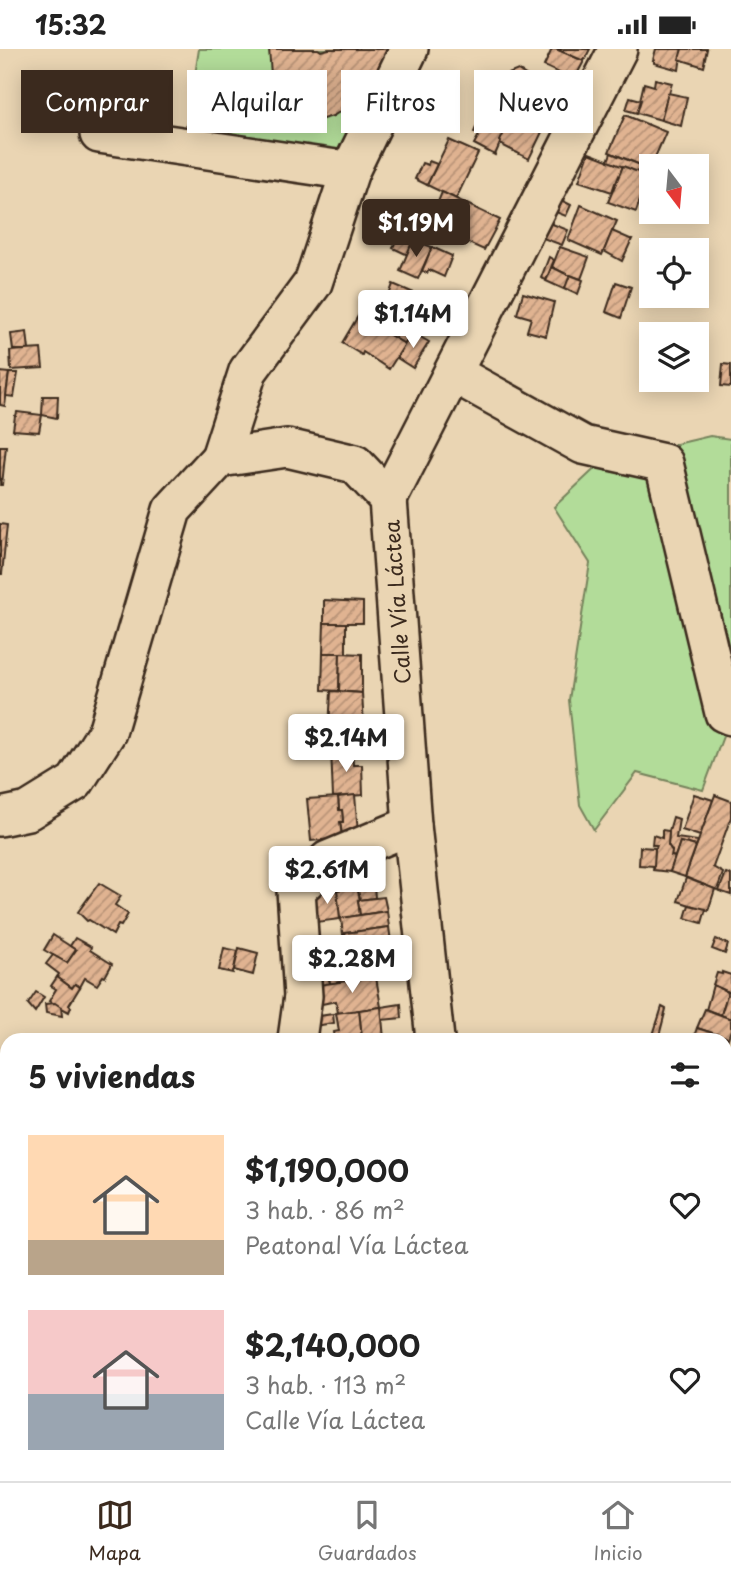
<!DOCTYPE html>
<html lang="es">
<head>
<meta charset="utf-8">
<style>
  :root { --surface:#fff; --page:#f6f6f6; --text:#222; --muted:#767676; --line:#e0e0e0; --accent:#3b2a1e }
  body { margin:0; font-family:"Playpen Sans",sans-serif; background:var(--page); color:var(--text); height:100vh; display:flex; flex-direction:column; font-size:26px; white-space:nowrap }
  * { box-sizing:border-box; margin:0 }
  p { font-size:23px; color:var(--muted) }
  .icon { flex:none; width:38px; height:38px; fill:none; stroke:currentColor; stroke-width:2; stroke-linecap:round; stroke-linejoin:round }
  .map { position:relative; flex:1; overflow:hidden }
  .drawer { position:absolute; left:0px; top:984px; width:732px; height:450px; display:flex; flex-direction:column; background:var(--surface); border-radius:21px 21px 0 0; box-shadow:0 4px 18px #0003 }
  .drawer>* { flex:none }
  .banner { position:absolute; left:21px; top:21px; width:690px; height:63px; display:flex; gap:14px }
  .needle { width:46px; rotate:164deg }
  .tools { position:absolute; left:639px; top:105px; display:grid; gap:14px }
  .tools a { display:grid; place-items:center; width:70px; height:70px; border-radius:0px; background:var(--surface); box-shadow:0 4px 18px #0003; font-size:35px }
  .price { position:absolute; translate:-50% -60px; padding:0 16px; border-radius:7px; background:#fff; color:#222; font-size:23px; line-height:46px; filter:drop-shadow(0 2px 4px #0008) }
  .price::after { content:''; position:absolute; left:50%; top:42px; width:21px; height:16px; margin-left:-10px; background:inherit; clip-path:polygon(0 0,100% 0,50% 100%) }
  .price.selected { background:var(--accent); color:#fff }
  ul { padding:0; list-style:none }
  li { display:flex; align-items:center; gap:21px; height:175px; padding:0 28px }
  li span { display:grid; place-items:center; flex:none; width:196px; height:140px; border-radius:0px; color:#555 }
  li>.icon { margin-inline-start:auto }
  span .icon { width:84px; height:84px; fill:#fffc; stroke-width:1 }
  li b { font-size:30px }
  h2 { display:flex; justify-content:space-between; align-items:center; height:84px; padding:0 28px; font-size:30px }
  .tag { padding:0 24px; border-radius:0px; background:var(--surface); box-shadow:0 4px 18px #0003; font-size:24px; line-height:63px }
  .tag.selected { background:var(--accent); color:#fff }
  .status { display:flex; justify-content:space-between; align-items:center; height:49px; padding:0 35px; background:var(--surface); direction:ltr }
  .status svg { height:19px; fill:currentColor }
  .dock { display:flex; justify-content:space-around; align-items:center; height:98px; border-top:2px solid var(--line); background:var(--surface); font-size:19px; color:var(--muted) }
  .dock a { display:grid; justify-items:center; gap:4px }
  .dock .selected { color:var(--accent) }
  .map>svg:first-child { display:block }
  .green { fill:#b2dc99; stroke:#76835c; stroke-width:2 }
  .building { fill:url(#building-hatch); stroke:#3b2a1e; stroke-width:2 }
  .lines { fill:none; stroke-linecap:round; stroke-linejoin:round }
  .minor-casing { stroke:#3b2a1e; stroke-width:42 }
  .minor { stroke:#ead5b3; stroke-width:37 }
  .labels { text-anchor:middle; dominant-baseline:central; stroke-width:6; stroke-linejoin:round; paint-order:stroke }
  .street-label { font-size:21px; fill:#3b2a1e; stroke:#ead5b3 }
</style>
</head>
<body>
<div class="status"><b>15:32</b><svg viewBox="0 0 49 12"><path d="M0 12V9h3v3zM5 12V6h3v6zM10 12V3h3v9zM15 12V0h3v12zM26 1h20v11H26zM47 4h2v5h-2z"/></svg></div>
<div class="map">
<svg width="731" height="1432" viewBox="0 0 731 1432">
  <defs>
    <pattern id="building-hatch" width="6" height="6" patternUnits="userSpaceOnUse" patternTransform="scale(1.75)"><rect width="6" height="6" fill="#e0b391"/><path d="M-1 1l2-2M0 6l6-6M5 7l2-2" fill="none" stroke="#b79276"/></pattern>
  </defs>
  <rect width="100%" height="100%" fill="#ead5b3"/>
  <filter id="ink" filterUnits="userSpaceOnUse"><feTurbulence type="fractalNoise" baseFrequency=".0143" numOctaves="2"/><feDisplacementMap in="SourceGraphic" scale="14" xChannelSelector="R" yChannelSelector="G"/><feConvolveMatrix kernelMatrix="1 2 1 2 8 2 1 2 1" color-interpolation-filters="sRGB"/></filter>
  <g filter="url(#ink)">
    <!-- green -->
    <g class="green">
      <path d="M199,0h210l-59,122 -166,-25z"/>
      <path d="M710,387l21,3v237l-63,-230z"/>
      <path d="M604,411l48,10 73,261 -22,59 -66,-17 -43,57 -14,-25 -11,-105 21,-137 -36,-56z"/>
    </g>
    <!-- building -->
    <g class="building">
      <path d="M269,0h49l3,2 8,-2h67l-52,60 -11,7 -14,4h-13l-11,-3 -12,-8 -6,-8 -6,-27z"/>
      <path d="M552,0h4l28,12 -10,19 -30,-14z"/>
      <path d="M556,0h34l-6,12z"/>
      <path d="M656,0h26l-3,21 -25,-7v-3h-1z"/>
      <path d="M682,0h25l-3,14h1l-1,4 -25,-8z"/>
      <path d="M518,21l11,7 29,11 -3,11 -21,-8 -3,8 -23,-9 -1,2 -4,-9 3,-8z"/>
      <path d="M655,30l17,4 -3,10h-1l-7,27 -24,-7 7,-30 10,3z"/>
      <path d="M485,39l16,4 -6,22 -16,-6z"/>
      <path d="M508,41l23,9 -5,17 -23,-9z"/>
      <path d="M668,44l19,4 -6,29 -20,-6z"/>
      <path d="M630,48l11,3 -4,13 -11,-3z"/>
      <path d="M532,53l11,1 -4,14 -12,-4z"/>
      <path d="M543,54v3l12,2 -6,16 -23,-8 1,-3 12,4z"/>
      <path d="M484,61l26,10 -15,35 -21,-11 5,-9 -5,-3z"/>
      <path d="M625,66l41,17 -16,37 -41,-17z"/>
      <path d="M510,71l32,12 -13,27 -29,-15 1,-2 -1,-1z"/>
      <path d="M449,91l29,13 -22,46 -29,-14z"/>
      <path d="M589,104l34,13 -6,17h-2l-3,9 -33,-11z"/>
      <path d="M611,104l39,16 -3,7 -39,-15z"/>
      <path d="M429,112l8,3 -10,21 -12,-6 7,-16 6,2z"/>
      <path d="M623,117l25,10 -12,36 -28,-10z"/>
      <path d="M442,143l58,28 -16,30 -33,-15 -3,6 -22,-9z"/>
      <path d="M559,150l12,6 -5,11 -13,-5z"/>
      <path d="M581,156l36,16 -15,34 -34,-15z"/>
      <path d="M547,173l21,8 -6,15 -22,-8z"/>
      <path d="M612,182l18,8h2l-10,22 -18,-10z"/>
      <path d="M399,184l14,7 -5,15 -15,-7z"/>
      <path d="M413,191l19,7 -14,32 -18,-8z"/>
      <path d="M432,198l20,9 -8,21 -15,-7 -2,3 -5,-2z"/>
      <path d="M560,198l29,10 -8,22 -11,-4v1l-18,-9z"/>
      <path d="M549,208l5,3 -8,20 -5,-2z"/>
      <path d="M552,218l18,9 -4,14 -20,-9z"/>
      <path d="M570,226l13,5 -5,14 -13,-6z"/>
      <path d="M616,233l15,5 -10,31 -15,-6z"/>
      <path d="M393,235l21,9 -8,20 -11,-6 -2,4 -8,-4z"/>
      <path d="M414,244l15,6 -1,3 10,5 -7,17 -25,-11z"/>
      <path d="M523,244l31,9 -8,34 -19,-5 4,-13 -14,-4z"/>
      <path d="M364,257l2,1 9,19 30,18 -16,25 -26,-17 -1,3 -20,-12z"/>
      <path d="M366,258l36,19 -7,12 -20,-12z"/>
      <path d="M395,258l10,5 -5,13 -11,-5z"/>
      <path d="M402,277l10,6 -7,12 -10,-6z"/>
      <path d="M27,283l2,18h-16l-2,-16z"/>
      <path d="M412,283l17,10 -16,26 -16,-10z"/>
      <path d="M41,300l2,19 -32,2 -1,-19z"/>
      <path d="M723,315l8,1v22l-10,-1z"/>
      <path d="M0,323l9,1 -4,33 -5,-1z"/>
      <path d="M9,324h9l-4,24 -8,-1z"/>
      <path d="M43,347h15l-1,22 -15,-3z"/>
      <path d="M17,363l25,3 -3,17 -26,-2 2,-14h1z"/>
      <path d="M0,397h6l-4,39h-2z"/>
      <path d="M0,475l7,1 -5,49h-2z"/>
      <path d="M324,551l39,2v21h-39z"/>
      <path d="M324,574h22v31l-23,-1z"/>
      <path d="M323,604h17l-1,38 -17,-1z"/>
      <path d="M340,604l22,1v39l-23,-2z"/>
      <path d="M331,642l31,2 2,34 -31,-1v4h-4z"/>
      <path d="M331,700h21l1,16h9l1,30 -30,2z"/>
      <path d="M694,745l19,6 -13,36 -18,-6z"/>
      <path d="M355,746l3,38 -16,2 -2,-13h3l-1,-12h-3l-1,-13z"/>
      <path d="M715,746l16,6v16l-18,50 10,6 -6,17 -32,-13z"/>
      <path d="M338,748l1,13h3l1,12h-3l2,16 -31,3 -4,-42z"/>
      <path d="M673,768l6,2 -3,19 22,3 -2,5 -16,-4 -5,15 -4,-1 1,-5 -4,-6 1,-14z"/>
      <path d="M662,781l7,1 -1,14 4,6 -1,5 4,1 -5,15 -17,-2 2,-22h1l1,-3h-5l1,-10 9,3z"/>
      <path d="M680,793l16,4 -11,31 -15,-5z"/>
      <path d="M640,798l15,1 -1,18 -15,-1z"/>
      <path d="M726,824l5,2v20l-12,-4z"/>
      <path d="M686,829l29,11 -7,22 -30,-10z"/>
      <path d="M340,830l1,11 -17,2 -1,-11z"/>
      <path d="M99,834l22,13 -6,9 13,9 -7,12 -3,-1 -5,10 -24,-15 -2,1 -9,-9z"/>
      <path d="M374,836l1,13 -15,2 -3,-13z"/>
      <path d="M357,838l3,13h-2l2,15 -20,4 -3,-29z"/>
      <path d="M337,841l3,29 -23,3 -4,-29z"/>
      <path d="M384,848l3,14 -27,4 -2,-15z"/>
      <path d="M689,856l17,4 -4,14 -17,-5z"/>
      <path d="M387,862l2,16 -44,6 2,9 -3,1 -3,-25z"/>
      <path d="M389,878l2,15 -43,6 -3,-15z"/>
      <path d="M53,886l23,15 -9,13 -23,-13z"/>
      <path d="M75,889l16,9 -1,3 22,14 -7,13 -2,-1 -6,9 -12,-7 -5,9 -5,-3 -3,4 -15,-11 2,-3 -13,-10 7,-9 14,8 9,-13 -6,-4z"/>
      <path d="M716,890l12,5 -3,10 -13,-5z"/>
      <path d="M391,893l5,32 -66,10 -6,-32z"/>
      <path d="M224,899l14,3 -5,22 -14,-3z"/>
      <path d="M239,899l19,5 -5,22 -19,-5z"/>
      <path d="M324,903l6,32 -22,3 -4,-33z"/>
      <path d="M722,923l9,3v18l-18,-8 4,-12 5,1z"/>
      <path d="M57,928l15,11 3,-4 5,3 -11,18 2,2 -2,5 -20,-11 7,-12 -5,-3z"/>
      <path d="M376,928l5,30 -43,6 -2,-12 -14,3 -4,-19z"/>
      <path d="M713,936l15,7 -7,23 -15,-5z"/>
      <path d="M36,943l8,5 -9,15 -7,-8z"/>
      <path d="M728,943l3,1v26l-10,-4z"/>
      <path d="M55,954l6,4 1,9 -16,-3 -1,-9z"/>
      <path d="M401,955l1,14 -20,2 -1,-13z"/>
      <path d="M381,958l3,32h-22l-3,-29z"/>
      <path d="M662,958l4,2 -7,27 -6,-1z"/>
      <path d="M705,960l26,10v11l-3,8 -31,-10z"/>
      <path d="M359,961l3,29h-27l-1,-7 5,-1 -3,-18z"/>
      <path d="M333,965l1,9 -20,3 -2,-9z"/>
      <path d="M697,979l31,10 -3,9 -1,-8h-31z"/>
      <path d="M724,1019l7,2 -1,21 -6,-4z"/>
      <path d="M724,1056l7,2v21l-7,-2z"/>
      <path d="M724,1146l7,2v34l-7,-2z"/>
      <path d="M0,1317l7,1v22l-7,-2z"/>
      <path d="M147,1426h36l3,6h-37z"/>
      <path d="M428,1426h37l-2,6h-37z"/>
      <path d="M525,1426h34l15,6h-51z"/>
      <path d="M591,1426h46l-2,6 -21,-1 -9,1z"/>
    </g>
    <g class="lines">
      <defs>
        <g id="minor">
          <path d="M99,85l251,37"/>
          <path d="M453,324l130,72 81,18 60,250 7,3"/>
          <path d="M220,409l28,-87 65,-88 37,-112 59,-122"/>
          <path d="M388,450l230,-450"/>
          <path d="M0,768l28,-6 47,-29 32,-50 65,-222 48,-52 67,-10 68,16 33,35 24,326 23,214"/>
          <path d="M297,990l6,-43 -7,-106 32,-30 84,-35"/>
          <path d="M724,1329l7,-16"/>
          <path d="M83,1432v-6"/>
          <path d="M308,1432l1,-6"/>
          <path d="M683,1432l2,-6"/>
        </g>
      </defs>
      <!-- minor casing -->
      <use href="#minor" class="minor-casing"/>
      <!-- minor -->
      <use href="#minor" class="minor"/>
    </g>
  </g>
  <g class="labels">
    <!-- street labels -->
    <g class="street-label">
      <text transform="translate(396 553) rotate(-94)">Calle Vía Láctea</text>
    </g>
  </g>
</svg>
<div class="tools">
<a><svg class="needle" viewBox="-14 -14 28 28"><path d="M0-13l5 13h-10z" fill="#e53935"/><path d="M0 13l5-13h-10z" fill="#767676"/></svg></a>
<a><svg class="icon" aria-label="locate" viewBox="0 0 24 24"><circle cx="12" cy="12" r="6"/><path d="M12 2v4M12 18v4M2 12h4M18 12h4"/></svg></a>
<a><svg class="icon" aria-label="layers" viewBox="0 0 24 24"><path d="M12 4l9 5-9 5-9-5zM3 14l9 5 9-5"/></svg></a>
</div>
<b class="price selected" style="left:416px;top:210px">$1.19M</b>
<b class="price" style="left:413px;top:301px">$1.14M</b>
<b class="price" style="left:346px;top:725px">$2.14M</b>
<b class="price" style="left:327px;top:857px">$2.61M</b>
<b class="price" style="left:352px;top:946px">$2.28M</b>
<div class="banner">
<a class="tag selected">Comprar</a>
<a class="tag">Alquilar</a>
<a class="tag">Filtros</a>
<a class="tag">Nuevo</a>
</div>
<section class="drawer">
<h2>5 viviendas<svg class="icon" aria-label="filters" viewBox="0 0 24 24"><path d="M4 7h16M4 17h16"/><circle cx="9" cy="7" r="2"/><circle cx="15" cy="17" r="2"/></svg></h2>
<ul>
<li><span style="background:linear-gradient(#ffd9b3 75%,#b9a48a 0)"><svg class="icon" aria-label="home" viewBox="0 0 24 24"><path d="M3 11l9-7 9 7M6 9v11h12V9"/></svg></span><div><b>$1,190,000</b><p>3 hab. · 86 m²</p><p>Peatonal Vía Láctea</p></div><svg class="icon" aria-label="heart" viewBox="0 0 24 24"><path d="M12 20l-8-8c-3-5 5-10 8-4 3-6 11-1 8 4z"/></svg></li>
<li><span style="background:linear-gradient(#f6c9c9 60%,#9aa5b1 0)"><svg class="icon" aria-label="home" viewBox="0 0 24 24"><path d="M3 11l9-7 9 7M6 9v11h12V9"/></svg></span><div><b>$2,140,000</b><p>3 hab. · 113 m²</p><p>Calle Vía Láctea</p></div><svg class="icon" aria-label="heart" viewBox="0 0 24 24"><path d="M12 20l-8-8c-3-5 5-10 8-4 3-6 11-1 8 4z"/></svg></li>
</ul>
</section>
</div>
<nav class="dock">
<a class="selected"><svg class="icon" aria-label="map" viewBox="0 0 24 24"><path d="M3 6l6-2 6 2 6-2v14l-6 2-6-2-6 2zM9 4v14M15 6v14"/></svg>Mapa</a>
<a><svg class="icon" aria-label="saved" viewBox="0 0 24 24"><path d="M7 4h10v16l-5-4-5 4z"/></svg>Guardados</a>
<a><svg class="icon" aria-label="home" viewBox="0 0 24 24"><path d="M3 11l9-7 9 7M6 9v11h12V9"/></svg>Inicio</a>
</nav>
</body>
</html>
